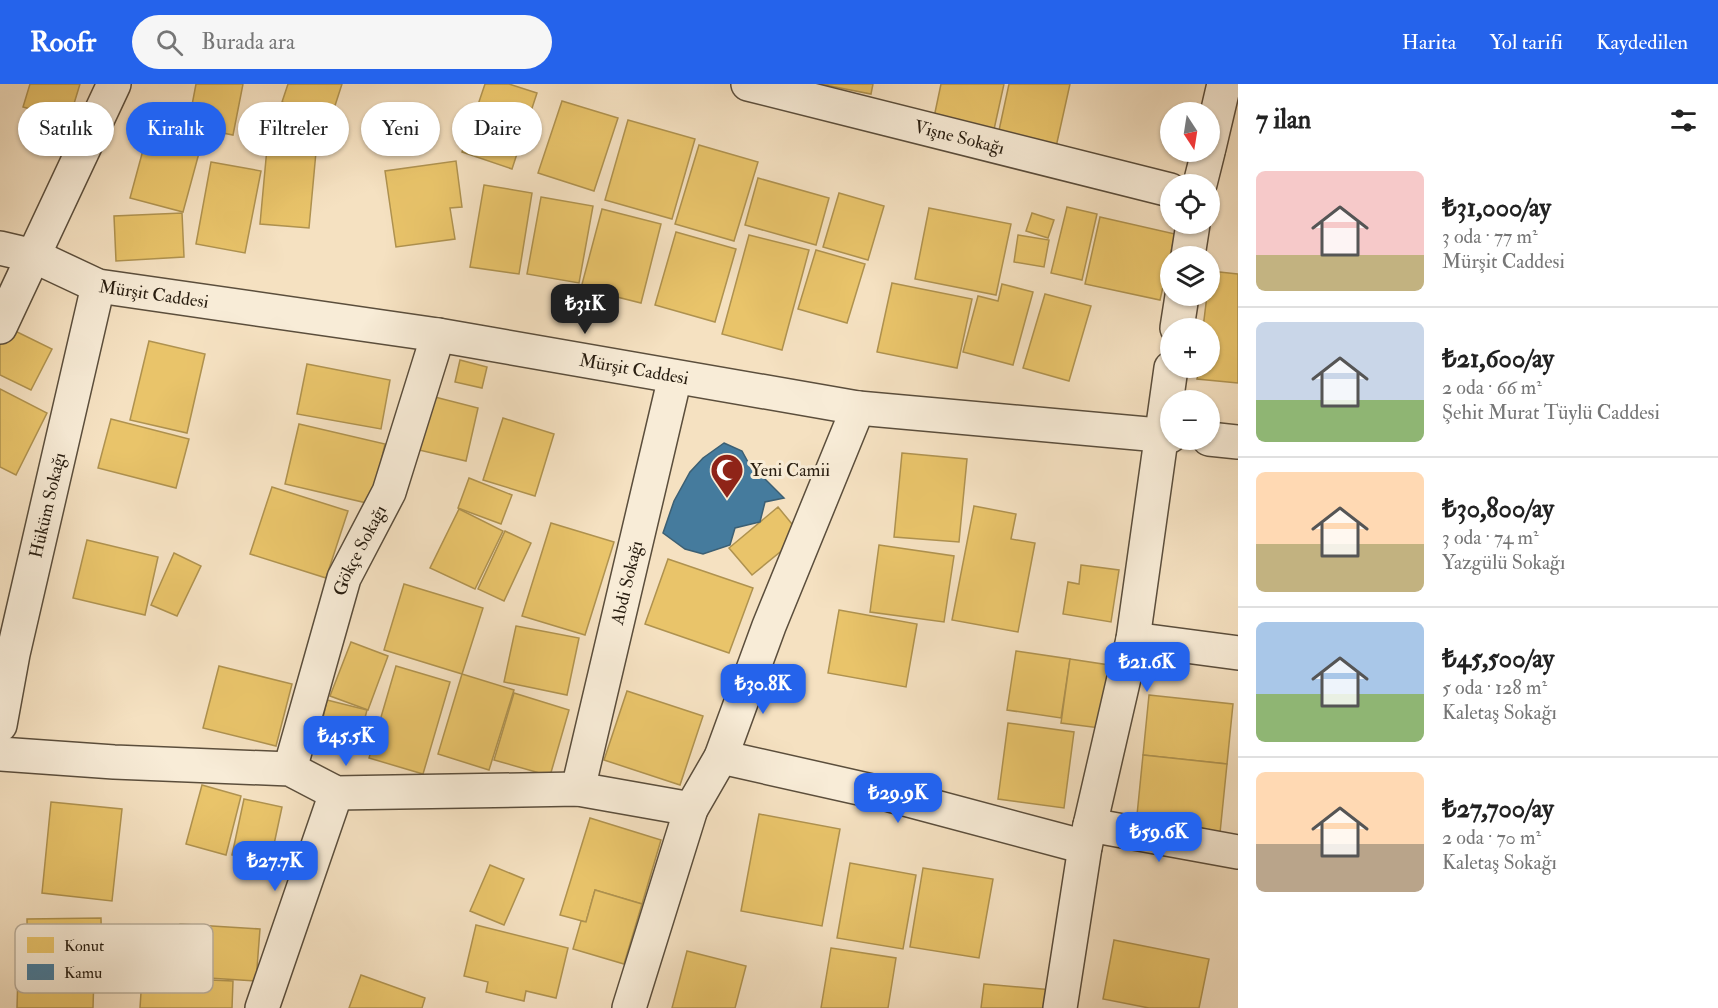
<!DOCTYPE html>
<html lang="tr">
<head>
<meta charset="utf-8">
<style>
  :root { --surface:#fff; --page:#f6f6f6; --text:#222; --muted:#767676; --line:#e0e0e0; --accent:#2563eb }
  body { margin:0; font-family:"IM FELL Double Pica",serif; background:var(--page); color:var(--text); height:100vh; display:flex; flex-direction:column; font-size:22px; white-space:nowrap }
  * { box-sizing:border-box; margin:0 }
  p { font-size:20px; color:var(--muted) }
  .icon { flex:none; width:33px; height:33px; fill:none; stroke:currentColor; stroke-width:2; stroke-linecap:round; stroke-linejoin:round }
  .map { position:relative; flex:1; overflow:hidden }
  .sheet { display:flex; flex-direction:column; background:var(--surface); width:480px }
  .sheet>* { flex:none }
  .hud { position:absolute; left:18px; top:18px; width:570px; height:54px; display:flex; gap:12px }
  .needle { width:39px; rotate:168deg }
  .tools { position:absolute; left:1160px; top:18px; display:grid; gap:12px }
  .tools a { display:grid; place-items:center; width:60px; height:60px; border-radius:50%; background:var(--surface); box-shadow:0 2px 4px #0004; font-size:30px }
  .price { position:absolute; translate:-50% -51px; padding:0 14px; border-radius:12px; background:var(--accent); color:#fff; font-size:20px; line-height:39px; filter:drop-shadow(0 2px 3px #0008) }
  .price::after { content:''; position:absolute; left:50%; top:36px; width:18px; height:14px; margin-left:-9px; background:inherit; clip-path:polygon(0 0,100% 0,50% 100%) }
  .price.selected { background:#222; color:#fff }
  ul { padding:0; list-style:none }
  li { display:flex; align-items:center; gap:18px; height:150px; padding:0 18px }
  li+li { border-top:2px solid var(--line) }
  li span { display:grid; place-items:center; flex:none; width:168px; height:120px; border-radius:9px; color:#555 }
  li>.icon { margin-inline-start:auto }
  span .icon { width:72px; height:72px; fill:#fffc; stroke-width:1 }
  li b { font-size:26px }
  h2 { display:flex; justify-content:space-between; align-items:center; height:72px; padding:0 18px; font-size:26px }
  .chip { padding:0 21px; border-radius:27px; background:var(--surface); box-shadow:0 2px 4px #0004; font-size:21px; line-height:54px }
  .chip.selected { background:var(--accent); color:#fff }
  header { display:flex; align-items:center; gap:36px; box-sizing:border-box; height:84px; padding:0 30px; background:var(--accent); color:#fff }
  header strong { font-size:28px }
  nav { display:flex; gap:33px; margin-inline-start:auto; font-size:21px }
  .search { width:420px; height:54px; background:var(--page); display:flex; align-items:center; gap:15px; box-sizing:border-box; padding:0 21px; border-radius:33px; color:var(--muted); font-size:22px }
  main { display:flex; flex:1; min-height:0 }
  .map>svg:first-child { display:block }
  .homes { fill:#e9c46a; stroke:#af924f; stroke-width:1.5 }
  .public { fill:#457b9d; stroke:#3c5f73; stroke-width:1.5 }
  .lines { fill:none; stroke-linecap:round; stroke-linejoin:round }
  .minor-casing { stroke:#5b4e3c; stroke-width:36 }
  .tertiary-casing { stroke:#5b4e3c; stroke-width:36 }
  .minor { stroke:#f8ecd7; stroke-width:33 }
  .tertiary { stroke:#f8ecd7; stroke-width:33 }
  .labels { text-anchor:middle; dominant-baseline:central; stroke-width:6; stroke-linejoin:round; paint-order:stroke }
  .street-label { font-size:18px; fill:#281d10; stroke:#f8ecd7 }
  .poi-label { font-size:18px; fill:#281d10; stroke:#f8ecd7; text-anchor:start }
  .key { fill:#f8ecd7; stroke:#baae9b; stroke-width:1.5 }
  .key-label { font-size:16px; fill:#281d10 }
</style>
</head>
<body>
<header>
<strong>Roofr</strong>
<div class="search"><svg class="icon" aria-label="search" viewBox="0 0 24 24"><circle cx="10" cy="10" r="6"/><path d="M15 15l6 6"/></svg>Burada ara</div>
<nav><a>Harita</a><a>Yol tarifi</a><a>Kaydedilen</a></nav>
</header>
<main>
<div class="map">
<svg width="1238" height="924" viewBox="0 0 1238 924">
  <rect width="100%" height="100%" fill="#f5e1c1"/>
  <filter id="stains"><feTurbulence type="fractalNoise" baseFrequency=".00333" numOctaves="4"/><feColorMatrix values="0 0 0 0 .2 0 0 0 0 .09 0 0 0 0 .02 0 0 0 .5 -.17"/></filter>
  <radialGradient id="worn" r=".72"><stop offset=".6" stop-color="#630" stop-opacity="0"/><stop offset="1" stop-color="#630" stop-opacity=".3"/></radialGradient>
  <!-- homes -->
  <g class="homes">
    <path d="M30,0h50l-11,36 -46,-13z"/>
    <path d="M196,0h47l-10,51 -45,-9z"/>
    <path d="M288,0h54l-11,34 -49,-16z"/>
    <path d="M485,0h24l28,9 -25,76 -50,-17z"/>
    <path d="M820,0h53l-2,10z"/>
    <path d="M941,0h63l-11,50 -60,-12z"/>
    <path d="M1009,0h61l-14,63 -58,-12z"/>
    <path d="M562,17l56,17 -24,73 -56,-18z"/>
    <path d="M628,36l67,19 -23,80 -67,-19z"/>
    <path d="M149,44l53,14 -19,70 -53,-14z"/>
    <path d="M699,61l59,17 -24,79 -59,-17z"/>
    <path d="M267,64l49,4 -7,76 -49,-4z"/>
    <path d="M456,77l6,46 -12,1 5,31 -59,8 -11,-76z"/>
    <path d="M211,78l50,9 -16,82 -49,-9z"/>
    <path d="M758,94l71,20 -13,47 -71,-20z"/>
    <path d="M484,101l48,8 -13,81 -49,-7z"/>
    <path d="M839,109l45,13 -16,54 -45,-13z"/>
    <path d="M541,113l52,9 -14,77 -52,-9z"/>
    <path d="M1067,123l30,7 -15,66 -31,-7z"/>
    <path d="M929,124l82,16 -15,71 -81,-16z"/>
    <path d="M602,125l59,15 -20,79 -60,-15z"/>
    <path d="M182,129l2,44 -68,4 -2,-45z"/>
    <path d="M1032,129l22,7 -6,18 -22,-7z"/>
    <path d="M1100,133l75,17 -15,66 -75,-16z"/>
    <path d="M676,148l60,17 -21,73 -60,-17z"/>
    <path d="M749,151l60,15 -27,100 -60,-16z"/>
    <path d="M1018,151l31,5 -5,27 -30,-5z"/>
    <path d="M816,166l49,14 -18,59 -49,-14z"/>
    <path d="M1210,187l28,3v109l-41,-4 2,-11h10v-40h-6z"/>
    <path d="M892,199l80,16 -15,69 -80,-16z"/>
    <path d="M1002,200l31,8 -20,73 -50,-13 15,-56 20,5z"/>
    <path d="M1045,210l46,12 -22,75 -46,-13z"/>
    <path d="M7,243l45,22 -21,41 -31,-15v-34z"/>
    <path d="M149,257l56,13 -18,79 -57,-13z"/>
    <path d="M460,276l27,7 -5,21 -27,-6z"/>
    <path d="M307,280l83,16 -9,49 -84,-15z"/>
    <path d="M0,305l47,24 -31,62 -16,-8z"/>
    <path d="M431,312l47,12 -12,53 -47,-11z"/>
    <path d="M503,334l51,16 -19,62 -52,-16z"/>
    <path d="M111,335l78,20 -13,49 -78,-20z"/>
    <path d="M299,340l86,20 -14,60 -86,-20z"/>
    <path d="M902,369l65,6 -8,83 -65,-5z"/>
    <path d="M469,394l43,17 -11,29 -43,-16z"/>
    <path d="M272,403l76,24 -22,67 -76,-24z"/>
    <path d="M974,422l42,8 -5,25 24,4 -17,89 -66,-12z"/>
    <path d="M778,423l23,28 -49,40 -23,-27z"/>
    <path d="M459,425l44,22 -28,58 -45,-21z"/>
    <path d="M551,439l63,19 -29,93 -63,-19z"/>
    <path d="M505,447l26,12 -27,58 -26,-12z"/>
    <path d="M87,456l71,17 -13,58 -72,-17z"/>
    <path d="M879,461l75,11 -10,66 -74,-10z"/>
    <path d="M174,469l27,13 -24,50 -26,-11z"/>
    <path d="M668,475l85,29 -24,65 -84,-29z"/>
    <path d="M1081,481l38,5 -8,52 -48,-8 5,-32 11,2z"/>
    <path d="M404,500l79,24 -21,66 -78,-24z"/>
    <path d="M839,526l78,14 -11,63 -78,-14z"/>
    <path d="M516,542l63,12 -12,57 -63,-13z"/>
    <path d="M351,558l37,14 -20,54 -38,-14z"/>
    <path d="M1016,567l54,8 -9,59 -54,-8z"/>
    <path d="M1070,575l39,6 -9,63 -39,-5z"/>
    <path d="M219,582l73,18 -16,62 -73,-18z"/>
    <path d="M396,582l54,16 -27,92 -54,-16z"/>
    <path d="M462,590l52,16 -25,80 -51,-16z"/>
    <path d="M627,607l76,25 -23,69 -76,-25z"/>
    <path d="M514,609l55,17 -19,66 -56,-16z"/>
    <path d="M1149,611l84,9 -6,60 -84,-9z"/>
    <path d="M327,616l40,10 -7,27 -39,-10z"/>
    <path d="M1008,639l66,9 -10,76 -66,-9z"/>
    <path d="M1143,671l84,9 -7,69 -84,-8z"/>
    <path d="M202,701l39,11 -15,59 -40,-11z"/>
    <path d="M244,715l38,8 -12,56 -38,-8z"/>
    <path d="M51,718l71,7 -10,92 -70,-8z"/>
    <path d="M759,730l81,15 -18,97 -81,-15z"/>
    <path d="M590,734l71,22 -19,64 -47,-14 -9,32 -26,-7z"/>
    <path d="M850,779l66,12 -13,74 -66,-11z"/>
    <path d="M490,781l34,14 -20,46 -34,-14z"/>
    <path d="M923,784l70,11 -14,79 -69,-11z"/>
    <path d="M595,806l47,14 -18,60 -51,-15 8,-28 5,1z"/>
    <path d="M101,834l1,51 -74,2 -1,-52z"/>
    <path d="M180,840l80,5 -4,52 -79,-5z"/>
    <path d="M476,841l92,23 -12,50 -30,-7 -2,10 -38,-9 2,-10 -24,-6z"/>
    <path d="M1114,856l95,19 -10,49h-50l-46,-9z"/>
    <path d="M831,864l65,10 -8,50h-67z"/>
    <path d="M687,867l59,15 -11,42h-63z"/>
    <path d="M18,889l76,2 -1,33h-76z"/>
    <path d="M361,891l64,23 -3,10h-73z"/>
    <path d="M142,893l91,4 -1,27h-92z"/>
    <path d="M984,900l69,6 -2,18h-70z"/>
  </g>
  <!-- public -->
  <path class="public" d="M724,359l18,8 6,11 36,36 -19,4 -5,20 -25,6 -5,17 -27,9 -18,-5 -22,-16 11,-32 16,-29 13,-14z"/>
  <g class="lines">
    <defs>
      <g id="minor">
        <path id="s1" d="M748,0l422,106"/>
        <path d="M1209,64l15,-64"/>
        <path d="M1200,100l8,-32"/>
        <path id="s2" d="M0,164l34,8 64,30 340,49 420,73 312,28"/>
        <path d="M1188,172l5,-32"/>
        <path d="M1177,244l5,-32"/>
        <path d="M1209,355l29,3"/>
        <path d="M1133,555l105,14"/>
        <path id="s3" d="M0,641l13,-71 85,-368"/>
        <path d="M0,670l114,8 176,7 46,24 242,-4 113,20"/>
        <path d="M721,673l169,38 195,52"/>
        <path id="s4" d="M290,685l54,-191 45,-86 49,-157"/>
        <path id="s5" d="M578,705l97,-412"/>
        <path d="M1090,741l148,27"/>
        <path d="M262,924l74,-215"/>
        <path d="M629,924l62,-199 30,-52 48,-131 89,-218"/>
        <path d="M1060,924l25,-161 48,-208 38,-271"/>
      </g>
      <path id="tertiary" d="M0,243l114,-243"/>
    </defs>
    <!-- minor casing -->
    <use href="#minor" class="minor-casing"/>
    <!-- tertiary casing -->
    <use href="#tertiary" class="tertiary-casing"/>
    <!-- minor -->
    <use href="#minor" class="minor"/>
    <!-- tertiary -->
    <use href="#tertiary" class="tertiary"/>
  </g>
  <!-- icons -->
  <defs>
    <symbol id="mosque-pin" viewBox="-11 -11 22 30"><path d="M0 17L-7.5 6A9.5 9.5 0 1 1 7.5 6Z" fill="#8f2418" stroke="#f8ecd7"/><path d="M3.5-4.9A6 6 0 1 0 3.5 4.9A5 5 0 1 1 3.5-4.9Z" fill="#fff"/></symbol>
  </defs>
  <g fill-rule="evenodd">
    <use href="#mosque-pin" x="708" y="367" width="38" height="52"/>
  </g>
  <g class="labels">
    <!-- street labels -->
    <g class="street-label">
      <text stroke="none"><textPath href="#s1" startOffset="218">Vişne Sokağı</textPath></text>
      <text stroke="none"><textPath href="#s2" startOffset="162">Mürşit Caddesi</textPath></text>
      <text stroke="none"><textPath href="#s2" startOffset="648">Mürşit Caddesi</textPath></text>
      <text stroke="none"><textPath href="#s3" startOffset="225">Hüküm Sokağı</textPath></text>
      <text stroke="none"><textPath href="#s4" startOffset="230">Gökçe Sokağı</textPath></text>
      <text stroke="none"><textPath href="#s5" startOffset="212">Abdi Sokağı</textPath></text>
    </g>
    <!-- poi labels -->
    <g class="poi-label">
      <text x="750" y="386">Yeni Camii</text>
    </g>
  </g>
  <!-- legend -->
  <rect x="15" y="840" width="198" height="69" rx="9" class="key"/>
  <rect x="27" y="853" width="27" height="16" fill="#e9c46a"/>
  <rect x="27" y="880" width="27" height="16" fill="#457b9d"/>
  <g class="key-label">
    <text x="64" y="867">Konut</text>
    <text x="64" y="894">Kamu</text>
  </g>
  <rect width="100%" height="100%" filter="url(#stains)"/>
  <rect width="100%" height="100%" fill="url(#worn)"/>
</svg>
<div class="tools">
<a><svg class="needle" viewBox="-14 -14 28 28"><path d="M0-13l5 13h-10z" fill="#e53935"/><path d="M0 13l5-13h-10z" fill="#767676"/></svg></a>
<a><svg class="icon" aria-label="locate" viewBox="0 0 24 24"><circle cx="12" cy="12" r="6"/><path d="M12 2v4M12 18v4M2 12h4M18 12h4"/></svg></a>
<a><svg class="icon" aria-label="layers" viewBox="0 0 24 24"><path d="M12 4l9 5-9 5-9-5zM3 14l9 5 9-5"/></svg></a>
<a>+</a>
<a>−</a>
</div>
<b class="price selected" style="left:585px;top:251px">₺31K</b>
<b class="price" style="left:1147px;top:609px">₺21.6K</b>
<b class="price" style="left:763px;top:631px">₺30.8K</b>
<b class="price" style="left:346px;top:683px">₺45.5K</b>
<b class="price" style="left:898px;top:740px">₺29.9K</b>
<b class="price" style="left:1159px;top:779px">₺59.6K</b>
<b class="price" style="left:275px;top:808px">₺27.7K</b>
<div class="hud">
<a class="chip">Satılık</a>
<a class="chip selected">Kiralık</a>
<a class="chip">Filtreler</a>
<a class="chip">Yeni</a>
<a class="chip">Daire</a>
</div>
</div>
<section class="sheet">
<h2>7 ilan<svg class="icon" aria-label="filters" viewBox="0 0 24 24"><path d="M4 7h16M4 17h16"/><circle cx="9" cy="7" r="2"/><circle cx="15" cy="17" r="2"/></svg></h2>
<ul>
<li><span style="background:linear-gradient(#f6c9c9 70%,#c2b280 0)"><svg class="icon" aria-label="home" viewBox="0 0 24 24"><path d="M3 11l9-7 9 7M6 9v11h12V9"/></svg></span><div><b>₺31,000/ay</b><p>3 oda · 77 m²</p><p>Mürşit Caddesi</p></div></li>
<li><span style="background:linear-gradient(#c9d6e8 65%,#8fb573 0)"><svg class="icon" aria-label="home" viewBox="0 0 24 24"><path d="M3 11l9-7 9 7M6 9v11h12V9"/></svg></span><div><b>₺21,600/ay</b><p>2 oda · 66 m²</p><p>Şehit Murat Tüylü Caddesi</p></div></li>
<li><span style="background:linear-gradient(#ffd9b3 60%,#c2b280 0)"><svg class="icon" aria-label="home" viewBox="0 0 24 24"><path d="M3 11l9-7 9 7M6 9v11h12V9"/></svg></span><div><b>₺30,800/ay</b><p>3 oda · 74 m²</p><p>Yazgülü Sokağı</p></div></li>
<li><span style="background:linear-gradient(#a9c7e8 60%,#8fb573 0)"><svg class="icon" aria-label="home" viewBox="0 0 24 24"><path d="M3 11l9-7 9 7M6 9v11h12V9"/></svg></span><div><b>₺45,500/ay</b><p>5 oda · 128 m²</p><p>Kaletaş Sokağı</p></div></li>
<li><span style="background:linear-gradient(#ffd9b3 60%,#b9a48a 0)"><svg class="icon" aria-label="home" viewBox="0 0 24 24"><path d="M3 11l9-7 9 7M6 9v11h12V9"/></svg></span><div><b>₺27,700/ay</b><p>2 oda · 70 m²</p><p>Kaletaş Sokağı</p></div></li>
</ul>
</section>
</main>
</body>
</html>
